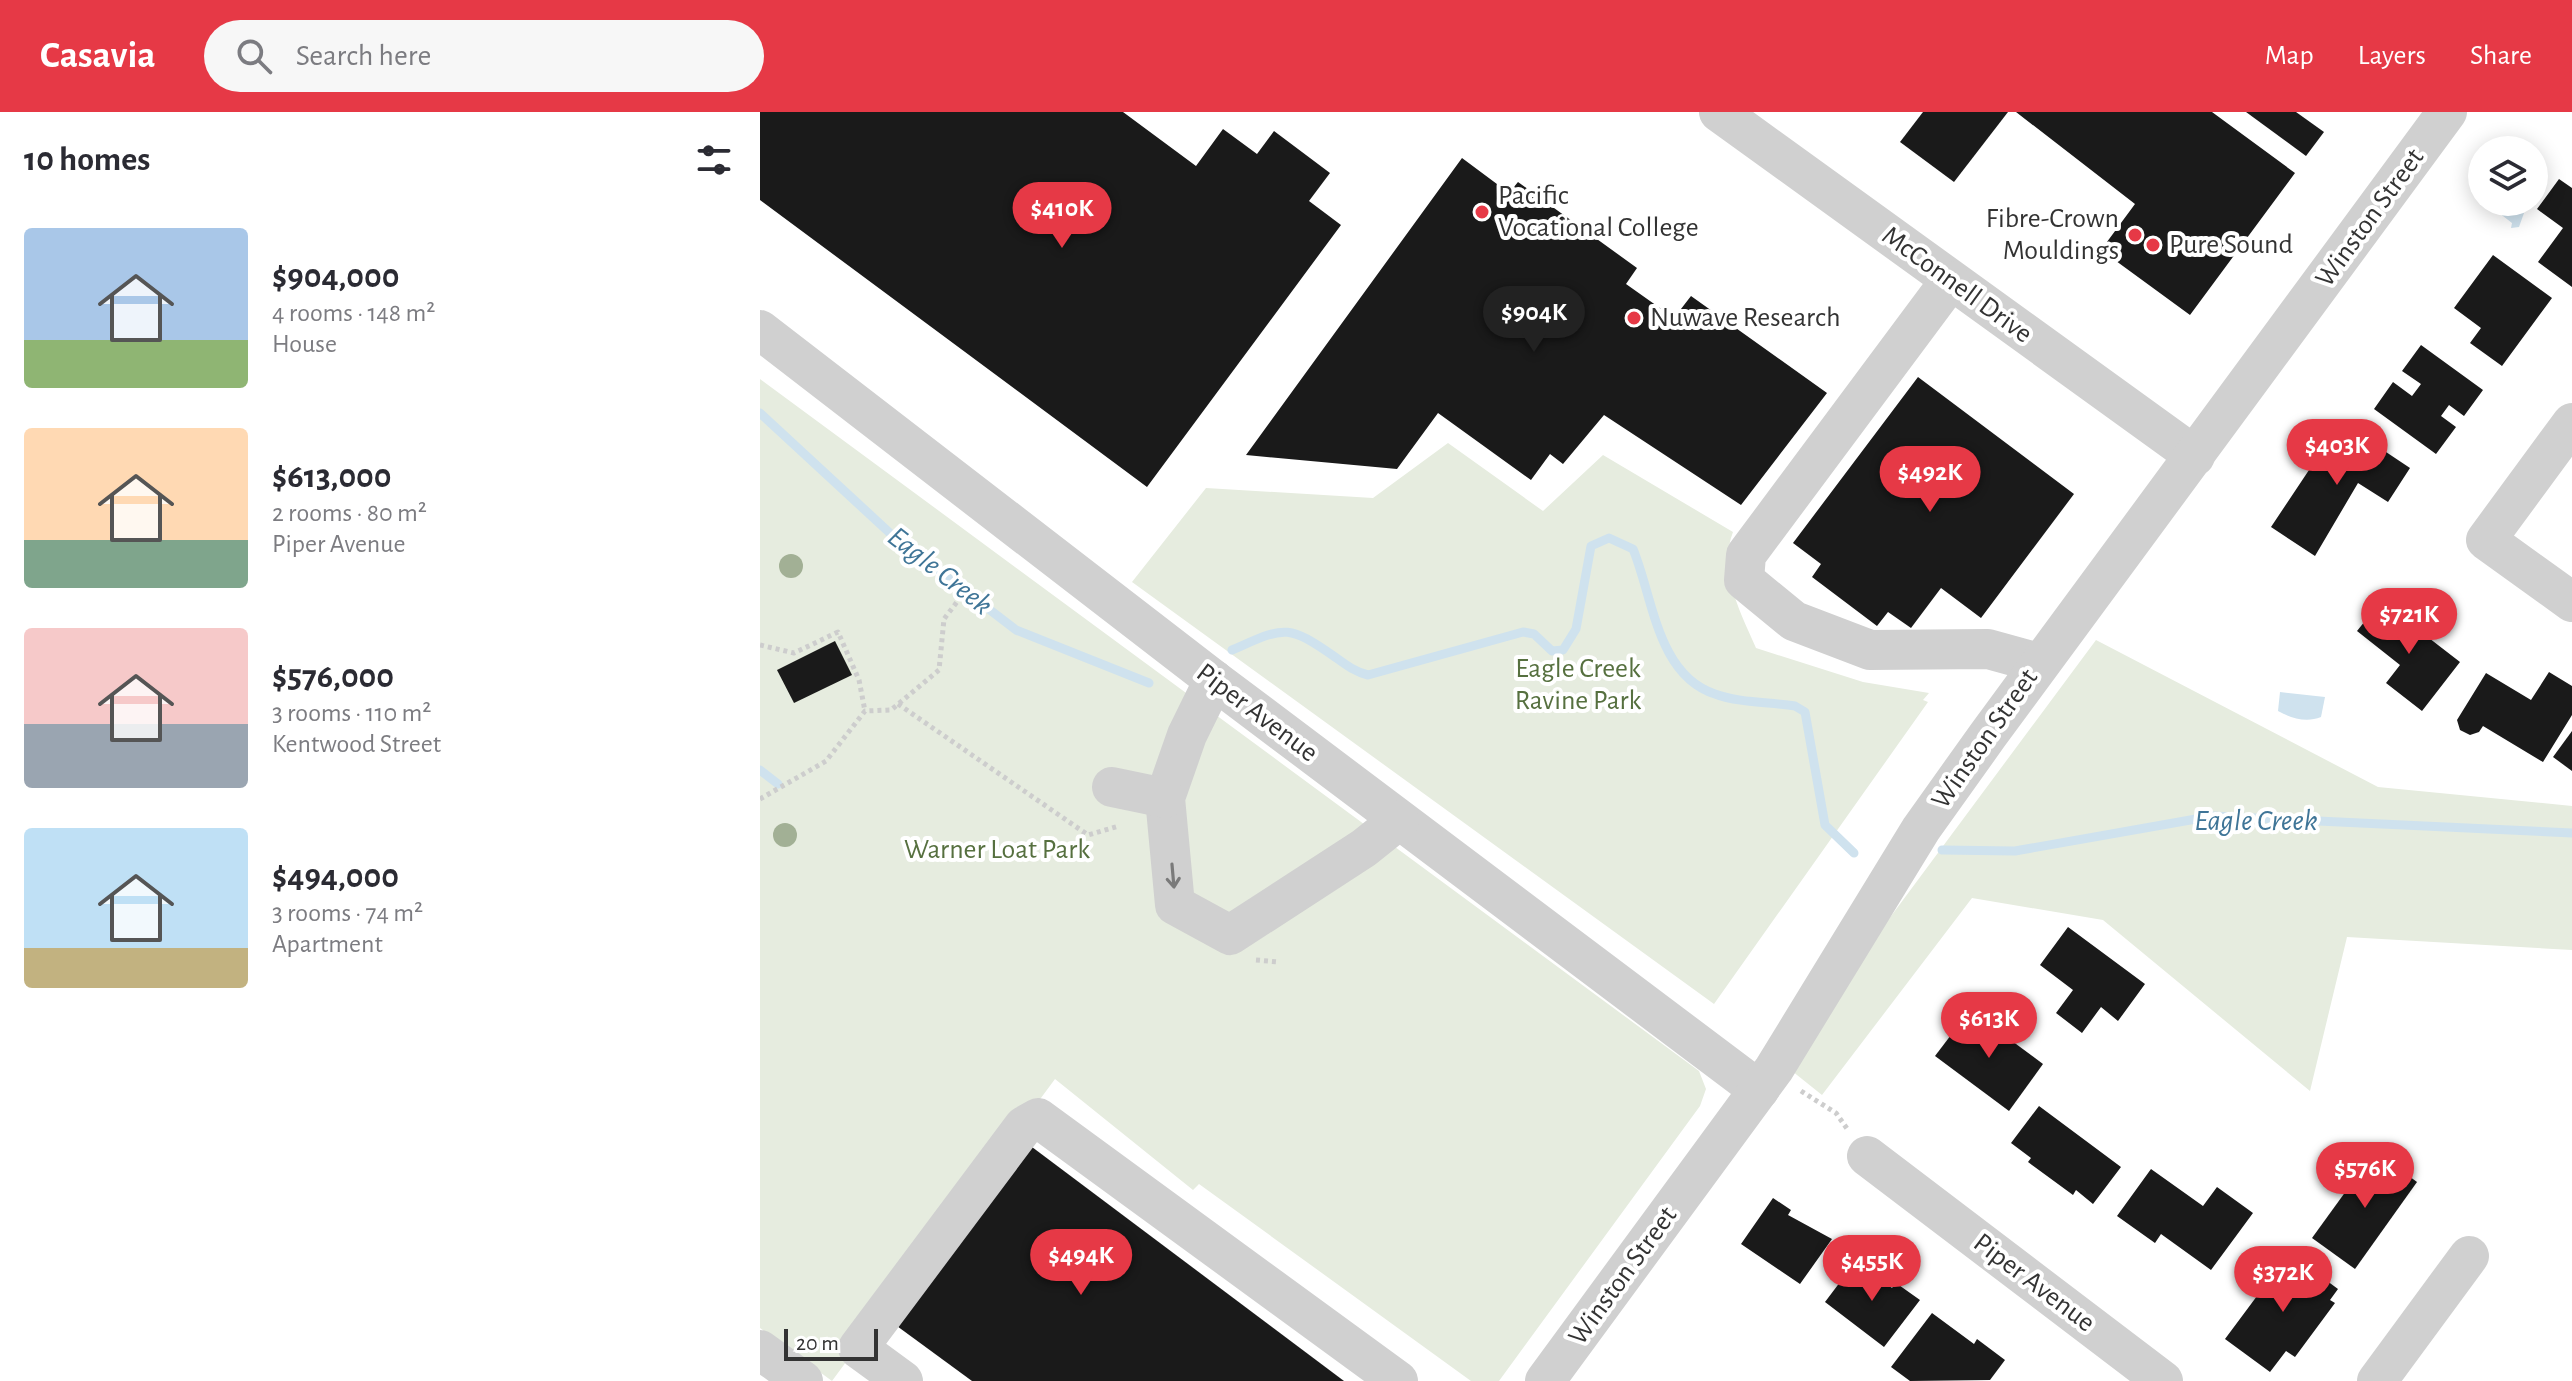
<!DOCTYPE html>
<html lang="en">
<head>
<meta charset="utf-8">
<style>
  :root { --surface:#fff; --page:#f7f7f7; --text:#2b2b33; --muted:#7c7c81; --accent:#e63946 }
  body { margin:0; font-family:"Alegreya Sans",sans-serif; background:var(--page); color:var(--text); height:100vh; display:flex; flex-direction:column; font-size:30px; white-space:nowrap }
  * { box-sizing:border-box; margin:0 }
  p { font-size:26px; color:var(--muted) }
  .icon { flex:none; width:44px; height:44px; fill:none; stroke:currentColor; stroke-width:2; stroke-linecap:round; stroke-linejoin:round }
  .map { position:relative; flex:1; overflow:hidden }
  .panel { display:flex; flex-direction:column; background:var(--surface); width:760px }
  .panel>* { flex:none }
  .controls { position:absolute; left:1708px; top:24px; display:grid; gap:16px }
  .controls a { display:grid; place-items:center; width:80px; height:80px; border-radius:50%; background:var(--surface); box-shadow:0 4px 20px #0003; font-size:40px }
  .scale { position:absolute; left:24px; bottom:20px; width:94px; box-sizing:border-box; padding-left:8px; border:4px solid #333; border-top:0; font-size:22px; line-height:28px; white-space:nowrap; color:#333; -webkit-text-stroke:6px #fff; paint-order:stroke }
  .price { position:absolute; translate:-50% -68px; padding:0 18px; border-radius:28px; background:var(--accent); color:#fff; font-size:26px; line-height:52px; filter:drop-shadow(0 2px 4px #0008) }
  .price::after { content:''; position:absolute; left:50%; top:48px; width:24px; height:18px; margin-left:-12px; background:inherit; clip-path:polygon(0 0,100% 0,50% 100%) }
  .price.selected { background:#222; color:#fff }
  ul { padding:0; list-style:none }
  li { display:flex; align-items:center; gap:24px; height:200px; padding:0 24px }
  li span { display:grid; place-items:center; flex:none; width:224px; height:160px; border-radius:8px; color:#555 }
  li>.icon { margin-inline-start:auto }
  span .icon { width:96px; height:96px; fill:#fffc; stroke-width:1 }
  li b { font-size:34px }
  h2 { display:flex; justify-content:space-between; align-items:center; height:96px; padding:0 24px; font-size:34px }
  header { display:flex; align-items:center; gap:48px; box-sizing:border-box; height:112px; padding:0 40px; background:var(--accent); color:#fff }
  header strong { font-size:38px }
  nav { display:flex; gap:44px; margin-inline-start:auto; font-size:28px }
  .search { width:560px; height:72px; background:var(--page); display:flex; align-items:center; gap:20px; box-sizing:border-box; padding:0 28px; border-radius:44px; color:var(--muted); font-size:30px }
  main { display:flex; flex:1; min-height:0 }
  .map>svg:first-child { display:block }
  .green { fill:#e6ecdf }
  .water { fill:#cfe2ee }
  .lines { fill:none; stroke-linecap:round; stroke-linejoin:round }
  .stream { stroke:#cfe2ee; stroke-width:9 }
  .building { fill:#1a1a1a }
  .path { stroke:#cdcdcd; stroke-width:5; stroke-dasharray:4 4; stroke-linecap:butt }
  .minor { stroke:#d0d0d0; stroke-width:40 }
  .tree { fill:#a2b095 }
  .oneway { stroke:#7a7a7a }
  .poi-dot { fill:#e63946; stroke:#fff; stroke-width:3 }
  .labels { text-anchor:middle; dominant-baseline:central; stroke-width:8; stroke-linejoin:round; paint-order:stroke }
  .poi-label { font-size:28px; fill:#333; stroke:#fff; text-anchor:start }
  .street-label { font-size:28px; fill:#333; stroke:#fff }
  .park-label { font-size:28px; fill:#56703f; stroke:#fff }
  .water-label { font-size:30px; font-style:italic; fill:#3f7597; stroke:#fff }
</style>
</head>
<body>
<header>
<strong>Casavia</strong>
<div class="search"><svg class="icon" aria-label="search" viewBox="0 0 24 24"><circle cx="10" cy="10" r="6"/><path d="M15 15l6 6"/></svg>Search here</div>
<nav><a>Map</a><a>Layers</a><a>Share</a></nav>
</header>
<main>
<section class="panel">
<h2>10 homes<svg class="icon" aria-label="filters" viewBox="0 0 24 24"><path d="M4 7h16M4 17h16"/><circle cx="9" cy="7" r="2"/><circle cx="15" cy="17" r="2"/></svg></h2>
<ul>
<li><span style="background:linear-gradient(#a9c7e8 70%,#8fb573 0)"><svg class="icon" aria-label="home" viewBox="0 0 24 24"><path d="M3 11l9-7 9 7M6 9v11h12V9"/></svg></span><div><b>$904,000</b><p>4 rooms · 148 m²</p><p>House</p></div></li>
<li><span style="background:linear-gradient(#ffd9b3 70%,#7fa58c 0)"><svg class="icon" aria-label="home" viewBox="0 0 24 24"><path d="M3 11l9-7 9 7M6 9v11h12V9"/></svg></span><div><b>$613,000</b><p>2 rooms · 80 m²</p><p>Piper Avenue</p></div></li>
<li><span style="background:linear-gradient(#f6c9c9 60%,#9aa5b1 0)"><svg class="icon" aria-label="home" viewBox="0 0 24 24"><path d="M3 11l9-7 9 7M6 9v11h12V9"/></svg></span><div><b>$576,000</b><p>3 rooms · 110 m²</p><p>Kentwood Street</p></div></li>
<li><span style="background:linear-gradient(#bfe0f5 75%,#c2b280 0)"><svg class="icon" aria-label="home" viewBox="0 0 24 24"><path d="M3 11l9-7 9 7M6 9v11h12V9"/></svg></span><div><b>$494,000</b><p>3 rooms · 74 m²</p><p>Apartment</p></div></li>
</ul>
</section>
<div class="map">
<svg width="1812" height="1269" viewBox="0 0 1812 1269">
  <rect width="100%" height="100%" fill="#fff"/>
  <!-- green -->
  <g class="green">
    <path d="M0,267l939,692 7,18 -6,17 -201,275h-28l-272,-197 -6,6 -138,-111 -223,302 -72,-53z"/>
    <path d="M688,331l95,68 60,-56 130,77c-15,39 7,79 23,116l107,34 66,11 -6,7 5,2 -214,302 -582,-422 74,-94 167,10z"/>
    <path d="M1336,528l282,147 194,19v144l-225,-13 -37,154 -207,-171 -131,-22 -150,197 -40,-32z"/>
  </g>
  <!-- water -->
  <g class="water">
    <path d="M1725,90h29l10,11 -5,14 -8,1 1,-5z"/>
    <path d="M1520,580l45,5 -4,20c-15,6 -30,1 -43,-6z"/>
  </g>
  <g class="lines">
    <!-- stream -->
    <g class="stream">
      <path d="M0,301l132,122 124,95 133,53"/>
      <path d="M472,538c53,-23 54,-27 103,7 11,8 20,15 33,18l155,-43 11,2 18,17 11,-1 13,-21 15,-83 18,-8 24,11c20,48 24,126 82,145 24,9 55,8 80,12l10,6 20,113 29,28"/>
      <path d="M0,658l18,14"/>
      <path d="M1182,738l73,1 198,-35 359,17"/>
    </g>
  </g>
  <!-- building -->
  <g class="building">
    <path d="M0,0h363l73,54 27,-37 34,25 17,-23 56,42 -21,28 32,24 -194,262 -387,-287z"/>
    <path d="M1163,0h85l-54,70 -54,-40z"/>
    <path d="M1256,0h196l83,61 -105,142 -89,-65 34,-46z"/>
    <path d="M1486,0h50l28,20 -18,24z"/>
    <path d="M702,46l47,35 9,-11 119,86 -11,16 48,34 17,-22 136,97 -86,112 -137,-90 -41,49 -13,-10 -19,26 -93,-67 -41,56 -151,-14z"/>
    <path d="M1799,67l13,9v99l-34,-25 25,-34 -26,-19z"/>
    <path d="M1733,143l59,43 -50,68 -32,-23 11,-15 -27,-20z"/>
    <path d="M1661,233l62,45 -19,26 -15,-11 -8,11 15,11 -20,27 -62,-45 19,-27 19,14 9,-12 -19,-13z"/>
    <path d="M1158,265l156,117 -93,124 -40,-30 -30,40 -23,-16 -11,14 -65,-49 9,-13 -28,-21z"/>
    <path d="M1581,310l69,46 -22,34 -30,-19 -43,73 -44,-29z"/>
    <path d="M1621,489l79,61 -38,49 -36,-28 14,-18 -43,-34z"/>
    <path d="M75,529l17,34 -58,28 -17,-33z"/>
    <path d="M1789,560l23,14v29l-29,47 -60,-36 -4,6 -9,3 -10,-5 -3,-10 29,-47 45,27z"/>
    <path d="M1812,619v40l-19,-14z"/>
    <path d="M1308,815l77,57 -27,37 -17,-14 -19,26 -26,-20 17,-23 -33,-25z"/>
    <path d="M1210,898l73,54 -34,47 -74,-55z"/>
    <path d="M1279,994l82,61 -28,37 -17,-14 -3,5 -45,-33 3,-4 -20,-15z"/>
    <path d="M264,1029l320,240h-372l-86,-63z"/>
    <path d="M1615,1039l42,31 -62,87 -43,-31z"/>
    <path d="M1391,1057l52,37 14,-19 36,26 -42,57 -50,-36 -6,9 -38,-27z"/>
    <path d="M1013,1086l18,12 -3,5 44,24 -32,45 -59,-40z"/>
    <path d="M1529,1141l49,36 -8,11 5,3 -40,54 -9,-6 -16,21 -45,-33z"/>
    <path d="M1096,1149l36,27 4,-5 24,17 -36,47 -59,-45z"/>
    <path d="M1172,1201l42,31 3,-5 28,21 -15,20 -80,1 -19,-14z"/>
  </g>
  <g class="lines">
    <!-- path -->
    <g class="path">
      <path d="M0,533l34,8 44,-21 21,48 6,31"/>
      <path d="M138,592l190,131 31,-9"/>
      <path d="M0,687l66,-38 39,-50 26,-1 48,-40 5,-51 16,-21"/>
      <path d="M496,848l23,2"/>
      <path d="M1041,979l35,22 12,17"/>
    </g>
    <!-- minor -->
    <g class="minor">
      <path d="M959,0l476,344"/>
      <path d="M1190,169l-204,274 -2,25 50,41 76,29 118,-1 51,14"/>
      <path d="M0,218l454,350 545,410"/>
      <path d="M1812,311l-86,117 86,62"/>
      <path d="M454,568l-27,55 -22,63 10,107 55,30 134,-87 35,-28"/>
      <path d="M352,675l53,11"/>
      <path d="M1107,1044l296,225"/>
      <path d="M0,1238l43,31"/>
      <path d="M143,1269l-45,-33 166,-222 14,-8 360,263"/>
      <path d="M785,1269l229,-312 147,-240 67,-94 459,-623"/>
      <path d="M1617,1269l92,-125"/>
    </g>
  </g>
  <!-- trees -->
  <g class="tree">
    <circle cx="31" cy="454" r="12"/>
    <circle cx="25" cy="723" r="12"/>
  </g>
  <!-- one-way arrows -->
  <defs><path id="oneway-shaft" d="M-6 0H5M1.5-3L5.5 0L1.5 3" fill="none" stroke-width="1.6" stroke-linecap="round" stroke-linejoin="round" transform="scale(2)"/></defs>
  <use class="oneway" href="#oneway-shaft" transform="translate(413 764) rotate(85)"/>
  <!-- markers -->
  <g class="poi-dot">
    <circle cx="722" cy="100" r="8"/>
    <circle cx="1375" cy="123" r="8"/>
    <circle cx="1393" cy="133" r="8"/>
    <circle cx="874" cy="206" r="8"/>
  </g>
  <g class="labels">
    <!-- poi labels -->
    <g class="poi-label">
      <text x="738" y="84">Pacific<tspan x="738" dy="32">Vocational College</tspan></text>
      <text x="1359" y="107" text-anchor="end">Fibre-Crown<tspan x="1359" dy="32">Mouldings</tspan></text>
      <text x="1409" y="133">Pure Sound</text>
      <text x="890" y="206">Nuwave Research</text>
    </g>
    <!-- street labels -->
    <g class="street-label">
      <text transform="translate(1610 106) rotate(-54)">Winston Street</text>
      <text transform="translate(1197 173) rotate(36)">McConnell Drive</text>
      <text transform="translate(497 601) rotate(37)">Piper Avenue</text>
      <text transform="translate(1225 627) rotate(-55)">Winston Street</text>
      <text transform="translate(863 1164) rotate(-54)">Winston Street</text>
      <text transform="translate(1274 1171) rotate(37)">Piper Avenue</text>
    </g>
    <!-- park labels -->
    <g class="park-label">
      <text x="818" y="557">Eagle Creek<tspan x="818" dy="32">Ravine Park</tspan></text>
      <text x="237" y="738">Warner Loat Park</text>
    </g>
    <!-- water labels -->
    <g class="water-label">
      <text transform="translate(180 459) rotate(38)">Eagle Creek</text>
      <text x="1496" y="709">Eagle Creek</text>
    </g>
  </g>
</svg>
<div class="controls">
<a><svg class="icon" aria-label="layers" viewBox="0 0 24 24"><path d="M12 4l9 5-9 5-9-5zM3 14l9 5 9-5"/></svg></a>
</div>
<div class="scale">20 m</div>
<b class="price" style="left:302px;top:138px">$410K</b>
<b class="price selected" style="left:774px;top:242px">$904K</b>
<b class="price" style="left:1577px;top:375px">$403K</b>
<b class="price" style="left:1170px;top:402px">$492K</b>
<b class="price" style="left:1649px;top:544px">$721K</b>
<b class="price" style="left:1229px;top:948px">$613K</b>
<b class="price" style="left:1605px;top:1098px">$576K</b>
<b class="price" style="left:321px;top:1185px">$494K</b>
<b class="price" style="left:1112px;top:1191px">$455K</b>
<b class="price" style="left:1523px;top:1202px">$372K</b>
</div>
</main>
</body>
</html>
